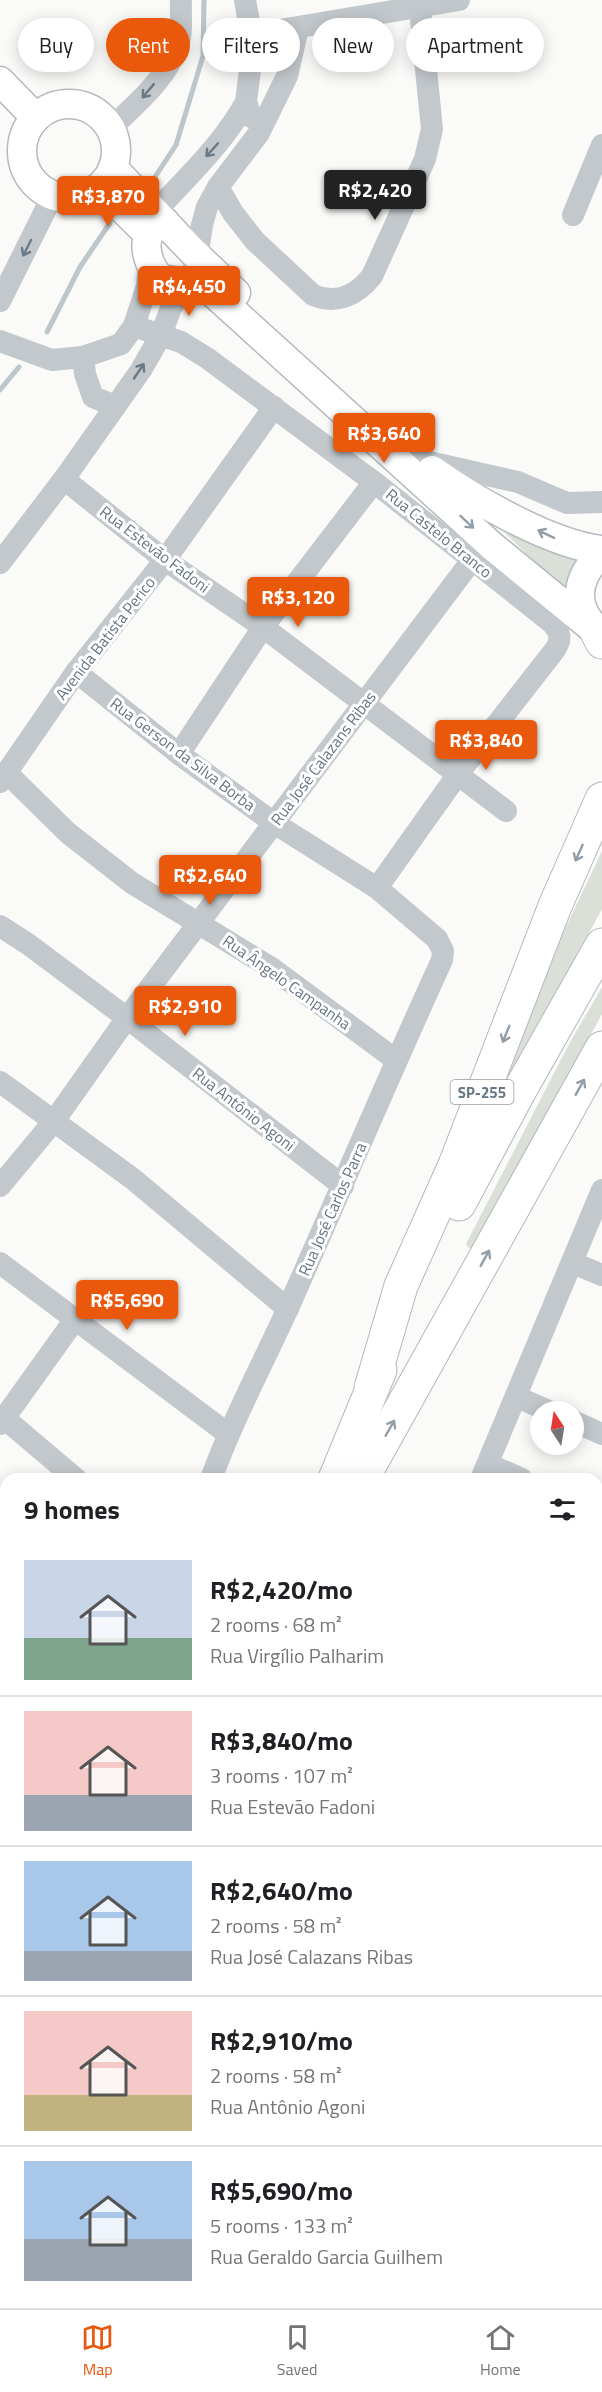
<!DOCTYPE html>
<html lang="en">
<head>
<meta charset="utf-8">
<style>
  :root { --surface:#fff; --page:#f2f2f2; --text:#202124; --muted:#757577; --line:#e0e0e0; --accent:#ea580c }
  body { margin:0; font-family:"Titillium Web",sans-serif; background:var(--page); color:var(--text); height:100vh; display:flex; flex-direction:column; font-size:22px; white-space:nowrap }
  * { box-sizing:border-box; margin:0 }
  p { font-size:20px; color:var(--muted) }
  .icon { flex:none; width:33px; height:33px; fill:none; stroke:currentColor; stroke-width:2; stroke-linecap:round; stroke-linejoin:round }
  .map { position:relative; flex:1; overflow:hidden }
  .drawer { position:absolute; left:0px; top:1473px; width:603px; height:836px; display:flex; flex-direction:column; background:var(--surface); border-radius:18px 18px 0 0; box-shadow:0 3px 15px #0003 }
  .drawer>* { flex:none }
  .top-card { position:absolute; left:18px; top:18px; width:567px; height:54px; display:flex; gap:12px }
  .needle { width:39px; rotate:348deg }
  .controls { position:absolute; left:530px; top:1401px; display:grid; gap:12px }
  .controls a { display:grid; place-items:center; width:54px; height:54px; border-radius:50%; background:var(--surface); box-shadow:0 3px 15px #0003; font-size:30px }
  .price { position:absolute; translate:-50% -51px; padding:0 14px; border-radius:6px; background:var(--accent); color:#fff; font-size:20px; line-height:39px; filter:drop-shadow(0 2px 3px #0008) }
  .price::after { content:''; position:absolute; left:50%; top:36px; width:18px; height:14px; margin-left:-9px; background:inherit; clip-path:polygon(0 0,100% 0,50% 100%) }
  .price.active { background:#222; color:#fff }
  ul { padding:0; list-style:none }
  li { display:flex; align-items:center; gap:18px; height:150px; padding:0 24px }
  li+li { border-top:2px solid var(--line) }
  li span { display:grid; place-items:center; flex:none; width:168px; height:120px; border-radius:0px; color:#555 }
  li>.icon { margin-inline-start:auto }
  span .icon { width:72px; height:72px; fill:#fffc; stroke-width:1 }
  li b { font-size:26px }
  h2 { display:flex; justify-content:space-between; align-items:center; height:72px; padding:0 24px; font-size:26px }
  .pill { padding:0 21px; border-radius:27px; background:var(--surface); box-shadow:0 3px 15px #0003; font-size:21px; line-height:54px }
  .pill.active { background:var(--accent); color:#fff }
  .tab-bar { display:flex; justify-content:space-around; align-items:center; height:84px; border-top:2px solid var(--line); background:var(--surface); font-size:16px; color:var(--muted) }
  .tab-bar a { display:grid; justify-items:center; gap:3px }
  .tab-bar .active { color:var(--accent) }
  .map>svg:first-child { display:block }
  .green { fill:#dadfd7 }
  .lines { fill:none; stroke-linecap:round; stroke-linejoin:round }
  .stream { stroke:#bbc7cb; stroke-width:5 }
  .major-casing { stroke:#b5babe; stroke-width:31 }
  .highway-casing { stroke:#b4b9bd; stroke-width:35 }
  .minor { stroke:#c3c8cc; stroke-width:22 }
  .major { stroke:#fff; stroke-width:28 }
  .highway { stroke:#fff; stroke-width:33 }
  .oneway { stroke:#6a7a87 }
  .oneway2 { stroke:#939fa8 }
  .labels { text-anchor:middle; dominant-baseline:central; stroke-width:6; stroke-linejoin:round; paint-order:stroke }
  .shield { fill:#fff; stroke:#939fa8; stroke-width:1.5 }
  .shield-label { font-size:15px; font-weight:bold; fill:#657683 }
  .street-label { font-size:16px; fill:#657683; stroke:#fff }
</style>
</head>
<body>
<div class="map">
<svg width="602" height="2308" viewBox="0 0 602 2308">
  <rect width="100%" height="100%" fill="#fafaf8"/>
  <!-- green -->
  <g class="green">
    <path d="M485,513l97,40 -13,43z"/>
    <path d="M602,851v58l-108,199 49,-133z"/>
    <path d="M602,987v27l-130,238 -6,-8 103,-200z"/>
  </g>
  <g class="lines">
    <!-- stream -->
    <g class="stream">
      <path d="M155,177l21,-32 27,-89 1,-56"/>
      <path d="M47,332l33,-65 30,-44"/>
      <path d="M0,390l19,-23"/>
    </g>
    <defs>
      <g id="major">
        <path d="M0,81l35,36"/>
        <circle cx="69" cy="151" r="47"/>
        <path d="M113,168l79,83 44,42"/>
        <path d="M100,187l48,47"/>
        <path d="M165,222c-28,7 -20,42 -4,57l38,6 13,7 280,254 105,86"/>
        <path d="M432,470c42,30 120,75 170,80"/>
        <path d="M594,627c-4,-5 -9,-11 -11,-17 -9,-21 3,-43 19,-57"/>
        <path d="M0,1916l6,-2"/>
        <path d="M0,1946l6,-2"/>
      </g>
      <g id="highway">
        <path d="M597,632l5,10"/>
        <path d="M459,1204l62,-116 81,-143"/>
        <path d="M371,1388l30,-102 54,-121 100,-259 47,-107"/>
        <path d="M335,1479l45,-109"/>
        <path d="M362,1479l240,-431"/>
        <path d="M184,2302l1,6"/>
      </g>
    </defs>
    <!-- major casing -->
    <use href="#major" class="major-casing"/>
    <!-- highway casing -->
    <use href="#highway" class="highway-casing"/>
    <!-- minor -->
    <g class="minor">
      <path d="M245,0l8,45 -7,57 5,15"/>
      <path d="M251,35l208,-35"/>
      <path d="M111,128c26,-25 58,-51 68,-86 4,-13 1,-29 2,-42"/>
      <path d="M218,187l15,26 22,28 58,54c23,10 44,0 59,-19l53,-117 7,-30 -13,-129"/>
      <path d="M155,212c32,-35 68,-68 91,-110"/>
      <path d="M573,215l29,-70"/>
      <path d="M0,301l53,-106"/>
      <path d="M134,326l47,16 26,16 167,124 177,140c9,10 12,17 3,29l-96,123 -81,114"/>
      <path d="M0,341l52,19 31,-3 38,-13 13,-18 13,-40 2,-21"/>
      <path d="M83,357l2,17 8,23 22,9"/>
      <path d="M416,459l102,23 49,21 35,-1"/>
      <path d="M64,479l101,81 98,67 243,184"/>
      <path d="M0,563l64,-84 77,-109 20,-35 10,-27 25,-43 6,-40 5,-18 11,-20 41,-54 28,-57 11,-48"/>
      <path d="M76,672l103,82 95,69 103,65 60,51 6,12 -1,9c-51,111 -99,225 -149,337 -27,61 -59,119 -82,182"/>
      <path d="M179,754l84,-127 111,-145"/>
      <path d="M7,773l61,60 64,50 141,86 123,91"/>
      <path d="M0,782l76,-110 89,-112 109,-153"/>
      <path d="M0,926l28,18 99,74 216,168"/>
      <path d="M0,1082l133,97 155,130"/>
      <path d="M0,1186l54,-65 73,-103 345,-458"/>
      <path d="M0,1263l228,171"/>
      <path d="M573,1263l29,12"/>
      <path d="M517,1397l34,15"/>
      <path d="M4,1418l72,61"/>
      <path d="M573,1421l29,13"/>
      <path d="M0,1424l76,-106"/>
      <path d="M488,1464l34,15"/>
      <path d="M481,1479l121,-289"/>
      <path d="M597,1513l5,3"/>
      <path d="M0,1574l6,5"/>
      <path d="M597,1665l5,2"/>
      <path d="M0,1732l6,5"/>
      <path d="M597,1807h5"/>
      <path d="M0,1854l6,-1"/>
      <path d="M597,1863h5"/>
      <path d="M597,2179l5,1"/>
      <path d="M61,2302v6"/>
      <path d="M104,2302v6"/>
      <path d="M300,2302v6"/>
    </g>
    <!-- major -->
    <use href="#major" class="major"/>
    <!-- highway -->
    <use href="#highway" class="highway"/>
  </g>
  <!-- one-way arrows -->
  <defs><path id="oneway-shaft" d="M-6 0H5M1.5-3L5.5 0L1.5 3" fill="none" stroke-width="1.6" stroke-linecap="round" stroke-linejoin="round" transform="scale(1.5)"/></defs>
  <g class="oneway">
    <use href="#oneway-shaft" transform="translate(148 91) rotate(130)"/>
    <use href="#oneway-shaft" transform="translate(212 150) rotate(132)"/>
    <use href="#oneway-shaft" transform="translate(27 248) rotate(117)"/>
    <use href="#oneway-shaft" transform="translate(139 371) rotate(-56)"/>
  </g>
  <g class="oneway2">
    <use href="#oneway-shaft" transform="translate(467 522) rotate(43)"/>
    <use href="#oneway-shaft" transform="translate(546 534) rotate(-155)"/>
    <use href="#oneway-shaft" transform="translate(579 853) rotate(114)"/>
    <use href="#oneway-shaft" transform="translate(506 1034) rotate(112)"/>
    <use href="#oneway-shaft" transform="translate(580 1087) rotate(-61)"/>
    <use href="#oneway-shaft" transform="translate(485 1258) rotate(-61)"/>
    <use href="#oneway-shaft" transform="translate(390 1428) rotate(-60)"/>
  </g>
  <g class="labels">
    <!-- shield labels -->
    <rect class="shield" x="450.5" y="1080" width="63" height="24" rx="4.5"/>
    <g class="shield-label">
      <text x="482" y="1092">SP-255</text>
    </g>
    <!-- street labels -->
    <g class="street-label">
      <text transform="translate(439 533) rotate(39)">Rua Castelo Branco</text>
      <text transform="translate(155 549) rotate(37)">Rua Estevão Fadoni</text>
      <text transform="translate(105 638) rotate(-52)">Avenida Batista Perico</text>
      <text transform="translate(183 754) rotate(37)">Rua Gerson da Silva Borba</text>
      <text transform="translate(323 758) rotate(-53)">Rua José Calazans Ribas</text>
      <text transform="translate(287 982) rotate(35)">Rua Ângelo Campanha</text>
      <text transform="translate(244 1109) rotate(38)">Rua Antônio Agoni</text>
      <text transform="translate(332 1209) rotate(-66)">Rua José Carlos Parra</text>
    </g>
  </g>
</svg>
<div class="controls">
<a><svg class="needle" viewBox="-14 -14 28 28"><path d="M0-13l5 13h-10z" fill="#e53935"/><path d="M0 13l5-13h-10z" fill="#757577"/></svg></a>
</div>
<b class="price active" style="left:375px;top:221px">R$2,420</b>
<b class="price" style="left:108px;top:227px">R$3,870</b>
<b class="price" style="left:189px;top:317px">R$4,450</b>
<b class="price" style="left:384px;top:464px">R$3,640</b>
<b class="price" style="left:298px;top:628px">R$3,120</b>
<b class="price" style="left:486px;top:771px">R$3,840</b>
<b class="price" style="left:210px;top:906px">R$2,640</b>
<b class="price" style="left:185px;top:1037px">R$2,910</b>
<b class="price" style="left:127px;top:1331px">R$5,690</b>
<div class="top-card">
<a class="pill">Buy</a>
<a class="pill active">Rent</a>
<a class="pill">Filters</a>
<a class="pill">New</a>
<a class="pill">Apartment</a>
</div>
<section class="drawer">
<h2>9 homes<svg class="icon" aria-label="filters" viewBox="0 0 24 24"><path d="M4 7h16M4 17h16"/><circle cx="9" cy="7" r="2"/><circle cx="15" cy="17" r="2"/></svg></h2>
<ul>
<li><span style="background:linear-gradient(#c9d6e8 65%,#7fa58c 0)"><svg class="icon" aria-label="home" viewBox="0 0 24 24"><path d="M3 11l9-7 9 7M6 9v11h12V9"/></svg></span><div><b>R$2,420/mo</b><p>2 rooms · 68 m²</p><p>Rua Virgílio Palharim</p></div></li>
<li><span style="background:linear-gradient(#f6c9c9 70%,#9aa5b1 0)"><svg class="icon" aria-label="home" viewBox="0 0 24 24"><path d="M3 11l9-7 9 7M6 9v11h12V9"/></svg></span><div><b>R$3,840/mo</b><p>3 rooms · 107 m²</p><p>Rua Estevão Fadoni</p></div></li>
<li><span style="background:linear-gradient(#a9c7e8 75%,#9aa5b1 0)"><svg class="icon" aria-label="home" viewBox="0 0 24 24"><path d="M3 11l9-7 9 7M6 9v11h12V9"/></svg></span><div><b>R$2,640/mo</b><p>2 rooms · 58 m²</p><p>Rua José Calazans Ribas</p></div></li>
<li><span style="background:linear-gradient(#f6c9c9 70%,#c2b280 0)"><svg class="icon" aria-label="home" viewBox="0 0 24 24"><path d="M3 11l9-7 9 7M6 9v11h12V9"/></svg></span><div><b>R$2,910/mo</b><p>2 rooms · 58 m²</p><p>Rua Antônio Agoni</p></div></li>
<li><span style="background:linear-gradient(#a9c7e8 65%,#9aa5b1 0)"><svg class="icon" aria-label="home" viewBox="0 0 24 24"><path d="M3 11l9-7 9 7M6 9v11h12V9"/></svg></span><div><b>R$5,690/mo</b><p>5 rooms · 133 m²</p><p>Rua Geraldo Garcia Guilhem</p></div></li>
</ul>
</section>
</div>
<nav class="tab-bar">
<a class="active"><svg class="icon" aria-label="map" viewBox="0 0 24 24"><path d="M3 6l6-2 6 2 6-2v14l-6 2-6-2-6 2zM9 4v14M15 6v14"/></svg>Map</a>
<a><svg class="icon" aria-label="saved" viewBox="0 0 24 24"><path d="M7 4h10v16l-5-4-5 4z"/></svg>Saved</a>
<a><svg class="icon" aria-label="home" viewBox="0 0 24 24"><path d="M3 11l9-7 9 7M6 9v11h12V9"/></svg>Home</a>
</nav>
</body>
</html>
